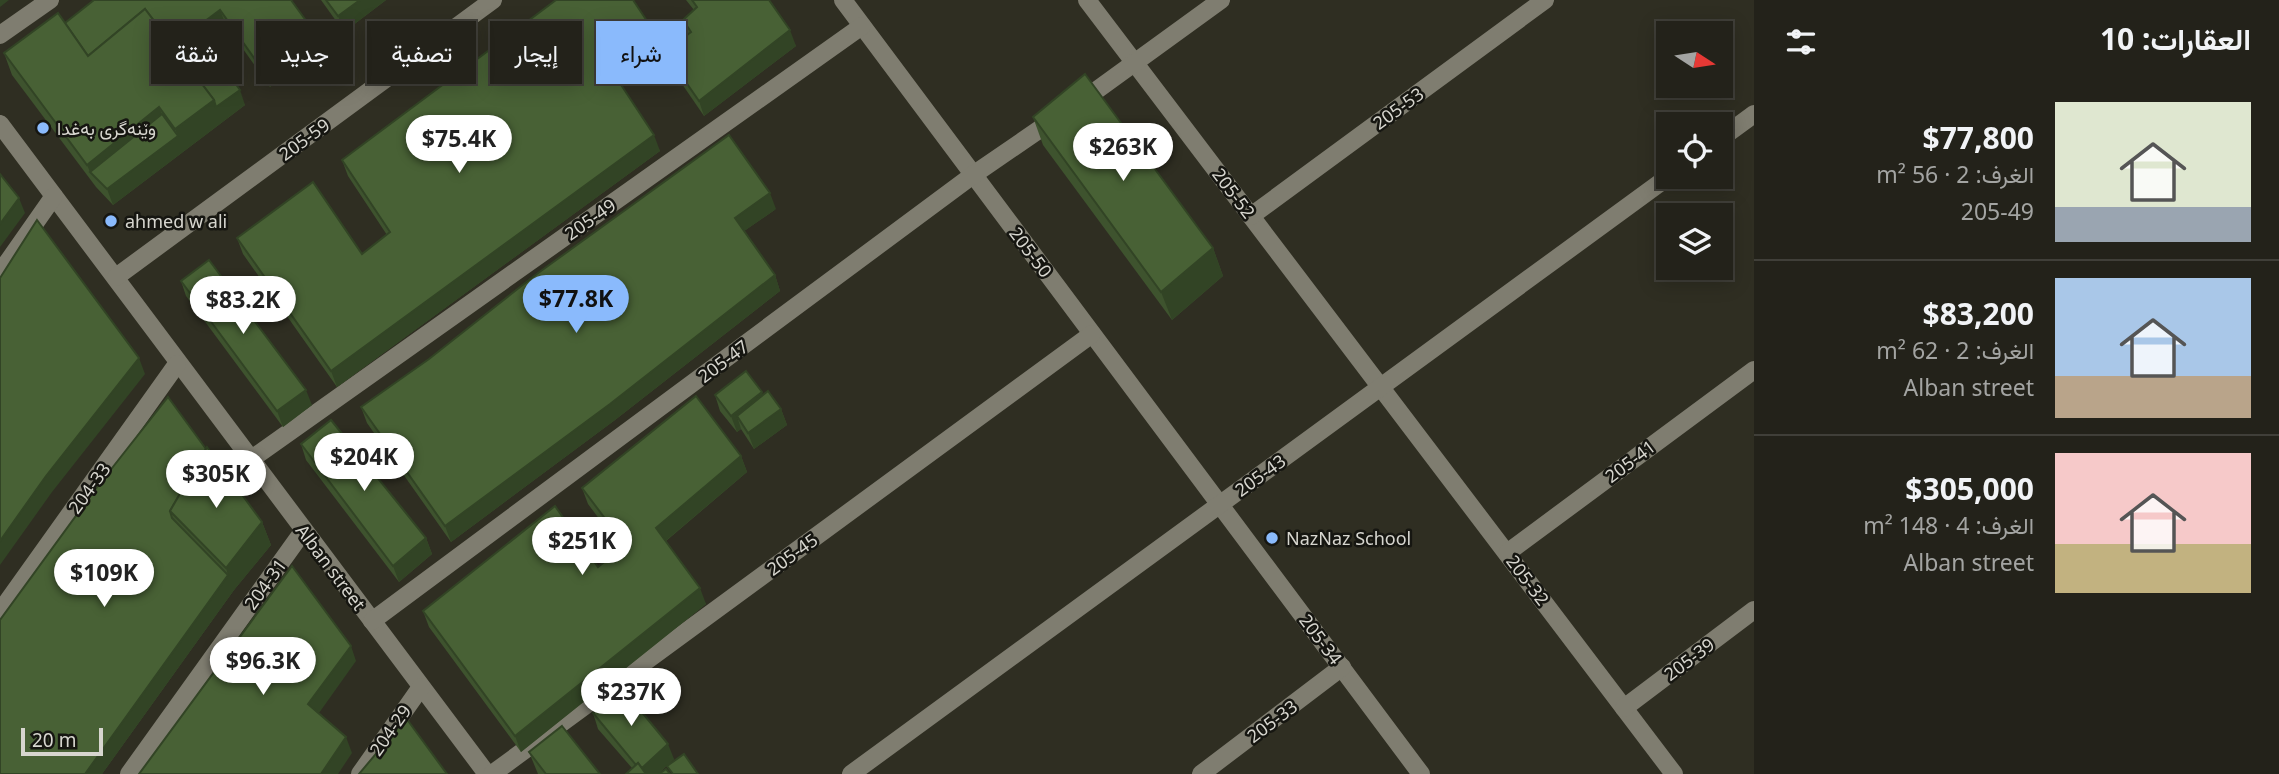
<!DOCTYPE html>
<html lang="ar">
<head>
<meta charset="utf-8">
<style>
  :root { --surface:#23221a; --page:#2b2a23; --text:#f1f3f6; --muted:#a3a4a2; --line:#403f39; --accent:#8abafc }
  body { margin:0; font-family:"Noto Sans",Vazirmatn,sans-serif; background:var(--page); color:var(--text); direction:rtl; height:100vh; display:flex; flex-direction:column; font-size:26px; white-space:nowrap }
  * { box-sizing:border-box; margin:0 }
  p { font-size:23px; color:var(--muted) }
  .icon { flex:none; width:38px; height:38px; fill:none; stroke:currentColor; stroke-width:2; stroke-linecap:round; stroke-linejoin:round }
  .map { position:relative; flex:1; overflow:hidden; direction:ltr }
  .drawer { display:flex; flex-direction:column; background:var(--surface); width:525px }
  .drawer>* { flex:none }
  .guide { position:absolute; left:21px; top:21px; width:665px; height:63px; direction:rtl; display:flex; gap:14px }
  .needle { width:46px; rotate:102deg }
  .buttons { position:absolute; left:1656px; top:21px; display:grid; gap:14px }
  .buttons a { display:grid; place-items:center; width:77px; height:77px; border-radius:0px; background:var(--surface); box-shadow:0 4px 18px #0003,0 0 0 2px var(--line); font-size:35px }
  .scale { position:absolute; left:21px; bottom:18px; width:82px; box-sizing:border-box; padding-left:7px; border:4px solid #d7d6cf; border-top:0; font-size:19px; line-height:24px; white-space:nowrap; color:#d7d6cf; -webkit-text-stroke:5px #161611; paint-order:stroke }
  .price { position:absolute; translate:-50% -60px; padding:0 16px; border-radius:24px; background:#fff; color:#222; font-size:23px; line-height:46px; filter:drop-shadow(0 2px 4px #0008) }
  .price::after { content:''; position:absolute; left:50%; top:42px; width:21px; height:16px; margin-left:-10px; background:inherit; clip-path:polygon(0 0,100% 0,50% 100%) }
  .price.selected { background:var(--accent); color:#111 }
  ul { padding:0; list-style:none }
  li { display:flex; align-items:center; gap:21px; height:175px; padding:0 28px }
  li+li { border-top:2px solid var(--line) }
  li span { display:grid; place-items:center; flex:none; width:196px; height:140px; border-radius:0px; color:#555 }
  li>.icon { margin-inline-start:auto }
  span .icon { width:84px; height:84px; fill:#fffc; stroke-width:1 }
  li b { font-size:30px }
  h2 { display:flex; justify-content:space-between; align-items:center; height:84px; padding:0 28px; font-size:30px }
  .chip { padding:0 24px; border-radius:0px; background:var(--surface); box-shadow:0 4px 18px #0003,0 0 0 2px var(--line); font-size:24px; line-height:63px }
  .chip.selected { background:var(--accent); color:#111 }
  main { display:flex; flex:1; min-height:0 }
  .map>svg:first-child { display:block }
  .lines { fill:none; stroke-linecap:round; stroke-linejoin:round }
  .minor { stroke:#7f7d70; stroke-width:18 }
  .wall { fill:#3e532e }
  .shaded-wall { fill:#324425 }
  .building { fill:#486135; stroke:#324425; stroke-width:2 }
  .poi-dot { fill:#8abafc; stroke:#161611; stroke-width:2.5 }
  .labels { text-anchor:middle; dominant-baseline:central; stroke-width:5; stroke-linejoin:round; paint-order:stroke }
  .street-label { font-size:18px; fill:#d7d6cf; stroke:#161611 }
  .poi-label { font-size:18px; fill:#d7d6cf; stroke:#161611; text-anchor:start }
</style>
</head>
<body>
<main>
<section class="drawer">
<h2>العقارات: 10<svg class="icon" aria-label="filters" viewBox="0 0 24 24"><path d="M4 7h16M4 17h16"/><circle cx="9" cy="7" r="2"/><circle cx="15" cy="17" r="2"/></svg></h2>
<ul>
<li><span style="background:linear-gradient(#dfe7d0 75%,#9aa5b1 0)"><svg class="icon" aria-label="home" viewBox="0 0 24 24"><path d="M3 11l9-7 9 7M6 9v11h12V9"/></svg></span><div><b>$77,800</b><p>الغرف: 2 · 56 m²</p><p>205-49</p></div></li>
<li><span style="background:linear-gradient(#a9c7e8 70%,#b9a48a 0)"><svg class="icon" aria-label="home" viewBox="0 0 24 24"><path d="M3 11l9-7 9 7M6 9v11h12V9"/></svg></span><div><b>$83,200</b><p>الغرف: 2 · 62 m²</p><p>Alban street</p></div></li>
<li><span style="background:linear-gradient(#f6c9c9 65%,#c2b280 0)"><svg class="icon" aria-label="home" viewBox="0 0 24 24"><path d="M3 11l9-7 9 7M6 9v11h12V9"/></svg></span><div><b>$305,000</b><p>الغرف: 4 · 148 m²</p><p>Alban street</p></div></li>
</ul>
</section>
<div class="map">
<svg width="1754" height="774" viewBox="0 0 1754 774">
  <rect width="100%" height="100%" fill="#2f2e22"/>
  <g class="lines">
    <!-- minor -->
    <g class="minor">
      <path d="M843,0l578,774"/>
      <path d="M1087,0l587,774"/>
      <path d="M0,35l50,-35"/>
      <path d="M1079,103l142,-103"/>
      <path d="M0,124l487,650"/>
      <path d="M1720,139l34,-25"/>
      <path d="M1251,216l294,-216"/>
      <path d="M0,273l54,-77"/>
      <path d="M116,277l377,-277"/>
      <path d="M250,460l612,-434"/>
      <path d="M1507,553l247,-183"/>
      <path d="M0,612l177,-248"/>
      <path d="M372,621l601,-446 83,-57"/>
      <path d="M1624,708l130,-98"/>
      <path d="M129,774l175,-244"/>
      <path d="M360,774l61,-87"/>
      <path d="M492,774l600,-440"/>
      <path d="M851,774l817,-597"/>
      <path d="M1201,774l141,-107"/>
    </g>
  </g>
  <!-- wall -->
  <g class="wall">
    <path d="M291,0l30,49 -51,38 -44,-62 -21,16 40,64 -132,100 -17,-18 -84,-112 -8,-22 61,-30z"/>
    <path d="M321,0h65l-42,32z"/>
    <path d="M686,0h83l27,46 -92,70 -33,-48 -6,-16 23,-17 -5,-15 11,-10z"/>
    <path d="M659,45l-42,33 43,73 -323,236 -94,-133 -6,-16 125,16 25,-19 -39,-59 -6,-16z"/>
    <path d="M1033,117l180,131 10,28 -51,44 -129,-175z"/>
    <path d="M776,209l-32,22 31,44 5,16 -165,129 -164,122 -84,-119 -6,-16 68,-48z"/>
    <path d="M181,281l131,124 -29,22 -97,-131z"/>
    <path d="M715,395h48l18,14 6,16 -33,24 -13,-20 -4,3 -17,-21z"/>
    <path d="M301,444l125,94 6,16 -33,28 -93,-122z"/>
    <path d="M206,449l56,73 9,23 -37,45 -132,184h-102z"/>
    <path d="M741,456l6,16 -81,69 40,63 -185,148 -92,-125 -6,-16 175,-44 23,-19 -33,-44 -6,-16z"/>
    <path d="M593,713l81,46 -16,15 -26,-6 -34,-39z"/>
    <path d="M529,752l71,22h-62z"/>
  </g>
  <!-- shaded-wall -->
  <g class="shaded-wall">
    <path d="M0,0h9l-9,7z"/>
    <path d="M360,0h26l-42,32 -6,-16z"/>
    <path d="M220,10l6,15 -25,19 -5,-16z"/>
    <path d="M653,30l6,15 -45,36 -6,-16z"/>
    <path d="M790,30l6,16 -92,70 -5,-15z"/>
    <path d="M315,33l6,16 -51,38 -6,-15z"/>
    <path d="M240,90l5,15 -132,100 -6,-16 71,-53 -3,-7 39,-29z"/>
    <path d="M159,107l9,22 -78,43 -3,-7z"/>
    <path d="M654,135l6,16 -323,236 -6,-16z"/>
    <path d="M770,193l6,16 -36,25 -5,-16z"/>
    <path d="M19,198l6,15 -25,34v-23z"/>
    <path d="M1213,248l10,28 -51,44 -11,-28z"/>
    <path d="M775,275l5,16 -165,129 -164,122 -6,-16z"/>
    <path d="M139,358l6,16 -93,118 -52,73v-24l46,-65z"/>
    <path d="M306,390l6,15 -29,22 -6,-16z"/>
    <path d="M762,392l6,16 -31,8 4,13 -4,3 -6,-16z"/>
    <path d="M781,409l6,16 -33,24 -6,-16z"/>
    <path d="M741,456l6,16 -85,72 -6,-16z"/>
    <path d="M262,522l9,23 -37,45 -132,184h-17l143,-199 -2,-7z"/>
    <path d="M426,538l6,16 -33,28 -6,-16z"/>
    <path d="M700,588l6,16 -185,148 -6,-16z"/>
    <path d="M351,646l5,15 -42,59 -6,-16z"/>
    <path d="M346,737l6,16 -14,21h-17z"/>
    <path d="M668,744l6,15 -16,15h-16l-1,-4z"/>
  </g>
  <!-- building -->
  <g class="building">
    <path d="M94,0h197l24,33 -51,39 -44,-62 -24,18 44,62 -24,17 -2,-7 -69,-91 -57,47 -23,-33z"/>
    <path d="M326,0h34l-22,16z"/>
    <path d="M556,0h77l20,30 -45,35 46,70 -323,236 -94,-133 76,-56 49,72 28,-22 -48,-72z"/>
    <path d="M692,0h77l21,30 -91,71 -34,-49 26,-20 -8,-12 14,-13z"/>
    <path d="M145,9l69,91 -39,29 -16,-22 -72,58 -83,-112 54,-40 30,43z"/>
    <path d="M1085,74l128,174 -52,44 -128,-175z"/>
    <path d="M162,114l16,22 -71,53 -17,-17z"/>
    <path d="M729,135l41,58 -35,25 40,57 -165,129 -165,122 -84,-119 68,-48 105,-83z"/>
    <path d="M0,174l19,24 -19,26z"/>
    <path d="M37,220l102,138 -93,118 -46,65v-263z"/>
    <path d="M209,260l97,130 -29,21 -96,-130z"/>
    <path d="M746,371l16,21 -31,24 -16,-21z"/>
    <path d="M768,391l13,18 -33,24 -11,-17z"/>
    <path d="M696,396l45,60 -85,72 44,60 -185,148 -92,-125 132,-105 43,61 27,-22 -43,-57z"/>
    <path d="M168,397l38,52 -36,62 2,7 56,57 -143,199h-85v-154l94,-129z"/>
    <path d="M331,420l95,118 -33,28 -92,-122z"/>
    <path d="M207,447l55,75 -36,46 -56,-57z"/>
    <path d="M292,566l59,80 -43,58 38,33 -25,37h-182z"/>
    <path d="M622,688l46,56 -26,24 -4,-5 -2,2 -43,-52z"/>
    <path d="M406,718l41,56h-88z"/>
    <path d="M562,726l38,48h-54l-17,-22z"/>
    <path d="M684,754l14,20h-25l-6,-8z"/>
    <path d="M638,763l8,11h-20z"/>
    <path d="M666,769l4,5h-11z"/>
  </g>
  <!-- markers -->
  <g class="poi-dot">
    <circle cx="43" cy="128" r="7"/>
    <circle cx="111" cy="221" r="7"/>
    <circle cx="1272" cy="538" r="7"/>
  </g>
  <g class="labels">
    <!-- street labels -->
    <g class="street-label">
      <text transform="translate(1398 108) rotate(-36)">205-53</text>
      <text transform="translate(304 139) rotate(-36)">205-59</text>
      <text transform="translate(1234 193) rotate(53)">205-52</text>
      <text transform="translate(590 219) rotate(-35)">205-49</text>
      <text transform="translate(1031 252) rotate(53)">205-50</text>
      <text transform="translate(723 361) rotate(-37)">205-47</text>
      <text transform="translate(1630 461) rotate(-37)">205-41</text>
      <text transform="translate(1260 475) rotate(-36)">205-43</text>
      <text transform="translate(89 488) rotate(-54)">204-33</text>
      <text transform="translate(792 554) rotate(-36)">205-45</text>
      <text transform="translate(331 567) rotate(53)">Alban street</text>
      <text transform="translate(1528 580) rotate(53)">205-32</text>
      <text transform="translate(265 584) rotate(-54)">204-31</text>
      <text transform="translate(1321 639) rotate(53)">205-34</text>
      <text transform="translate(1689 659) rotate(-37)">205-39</text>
      <text transform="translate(1272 721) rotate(-37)">205-33</text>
      <text transform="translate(390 730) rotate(-55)">204-29</text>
    </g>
    <!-- poi labels -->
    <g class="poi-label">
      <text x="57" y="128">وێنەگری بەغدا</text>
      <text x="125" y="221">ahmed w ali</text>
      <text x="1286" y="538">NazNaz School</text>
    </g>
  </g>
</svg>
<div class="buttons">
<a><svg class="needle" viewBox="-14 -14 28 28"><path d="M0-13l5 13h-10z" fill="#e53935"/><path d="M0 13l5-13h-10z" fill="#a3a4a2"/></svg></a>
<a><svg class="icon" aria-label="locate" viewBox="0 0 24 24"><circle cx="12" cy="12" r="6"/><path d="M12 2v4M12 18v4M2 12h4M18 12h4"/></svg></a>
<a><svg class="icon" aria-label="layers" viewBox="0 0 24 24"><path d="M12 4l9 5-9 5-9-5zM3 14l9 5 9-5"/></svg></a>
</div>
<div class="scale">20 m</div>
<b class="price" style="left:459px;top:175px">$75.4K</b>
<b class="price" style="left:1123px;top:183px">$263K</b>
<b class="price selected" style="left:576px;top:335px">$77.8K</b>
<b class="price" style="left:243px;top:336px">$83.2K</b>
<b class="price" style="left:364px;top:493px">$204K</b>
<b class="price" style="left:216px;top:510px">$305K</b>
<b class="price" style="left:582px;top:577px">$251K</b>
<b class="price" style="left:104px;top:609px">$109K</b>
<b class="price" style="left:263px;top:697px">$96.3K</b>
<b class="price" style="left:631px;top:728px">$237K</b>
<div class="guide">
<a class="chip selected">شراء</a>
<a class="chip">إيجار</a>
<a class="chip">تصفية</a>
<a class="chip">جديد</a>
<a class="chip">شقة</a>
</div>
</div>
</main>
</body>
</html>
